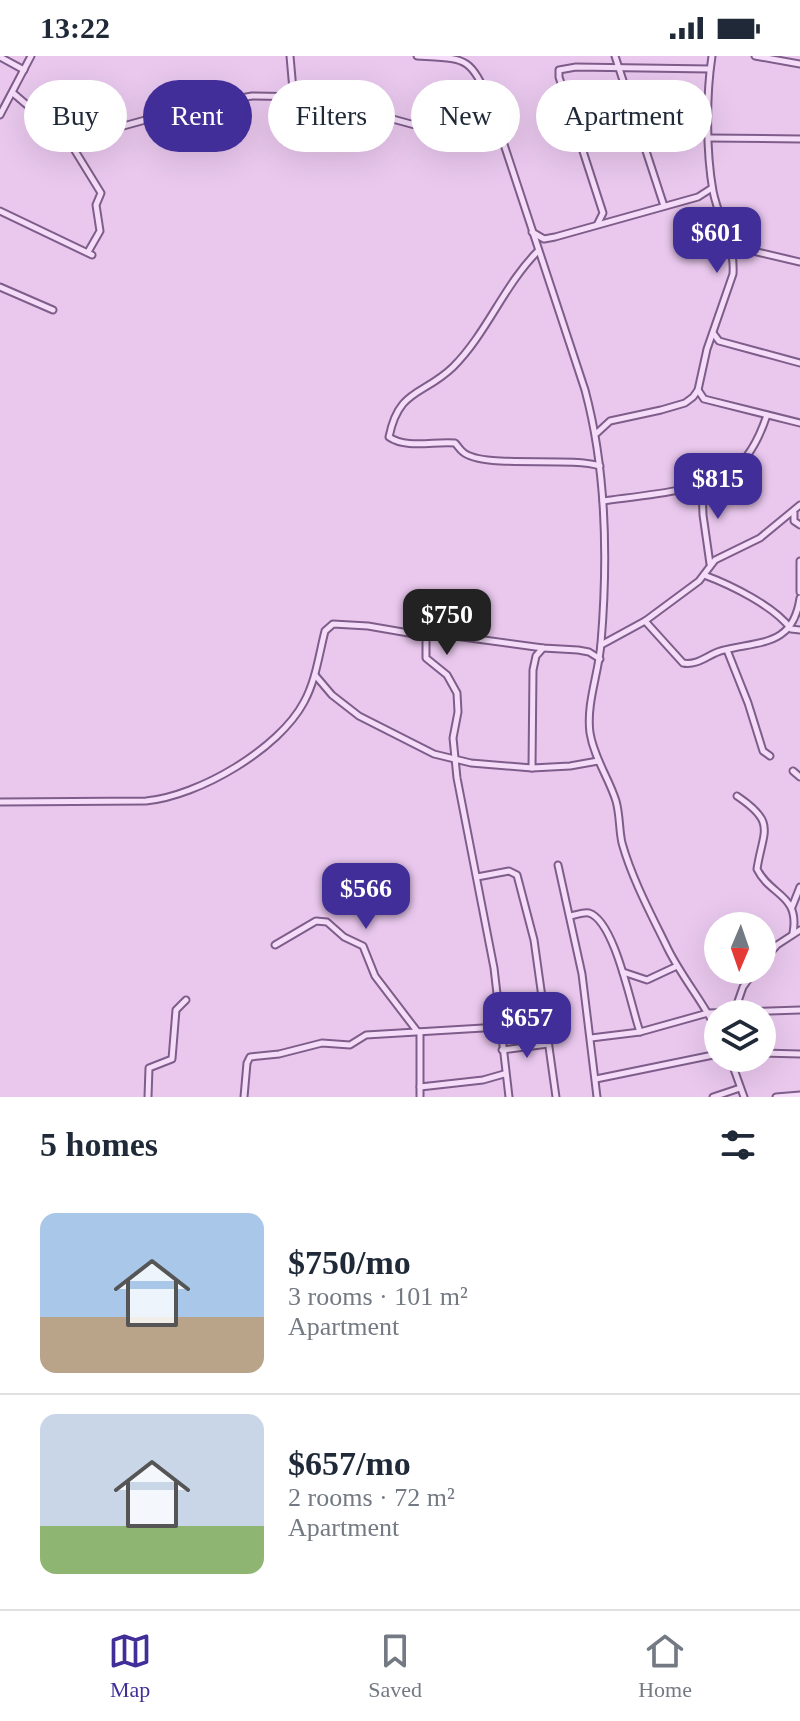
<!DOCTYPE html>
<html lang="en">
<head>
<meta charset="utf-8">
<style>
  :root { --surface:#fff; --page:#f6f6f7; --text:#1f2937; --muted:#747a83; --line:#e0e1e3; --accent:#412e99 }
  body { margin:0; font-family:Georgia,serif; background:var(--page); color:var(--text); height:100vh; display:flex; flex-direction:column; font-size:30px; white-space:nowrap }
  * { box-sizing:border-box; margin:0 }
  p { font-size:26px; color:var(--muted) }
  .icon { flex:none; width:44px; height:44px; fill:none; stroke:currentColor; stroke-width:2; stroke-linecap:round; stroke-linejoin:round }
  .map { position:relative; height:1041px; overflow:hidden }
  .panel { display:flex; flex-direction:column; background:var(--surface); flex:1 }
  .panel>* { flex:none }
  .banner { position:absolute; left:24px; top:24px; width:752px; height:72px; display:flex; gap:16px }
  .needle { width:52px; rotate:182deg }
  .controls { position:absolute; left:704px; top:856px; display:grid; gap:16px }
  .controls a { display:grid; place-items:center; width:72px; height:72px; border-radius:50%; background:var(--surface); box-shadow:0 8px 32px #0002; font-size:40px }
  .price { position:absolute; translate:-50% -68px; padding:0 18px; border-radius:16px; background:var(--accent); color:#fff; font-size:26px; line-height:52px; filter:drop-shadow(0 2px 4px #0008) }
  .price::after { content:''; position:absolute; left:50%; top:48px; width:24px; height:18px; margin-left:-12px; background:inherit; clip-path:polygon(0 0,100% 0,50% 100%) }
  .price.current { background:#222; color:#fff }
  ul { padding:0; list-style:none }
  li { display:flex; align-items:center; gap:24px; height:200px; padding:0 40px }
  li+li { border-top:2px solid var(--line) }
  li span { display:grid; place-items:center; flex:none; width:224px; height:160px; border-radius:16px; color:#555 }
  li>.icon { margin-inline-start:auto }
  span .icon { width:96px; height:96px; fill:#fffc; stroke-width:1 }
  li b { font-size:34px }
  h2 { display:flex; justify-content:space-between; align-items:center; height:96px; padding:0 40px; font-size:34px }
  .pill { padding:0 28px; border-radius:36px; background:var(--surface); box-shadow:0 8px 32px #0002; font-size:28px; line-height:72px }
  .pill.current { background:var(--accent); color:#fff }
  .status { display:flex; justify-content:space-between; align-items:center; height:56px; padding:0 40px; background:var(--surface); direction:ltr }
  .status svg { height:22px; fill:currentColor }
  .dock { display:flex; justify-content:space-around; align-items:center; height:112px; border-top:2px solid var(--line); background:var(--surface); font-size:22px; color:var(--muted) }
  .dock a { display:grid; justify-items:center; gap:4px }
  .dock .current { color:var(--accent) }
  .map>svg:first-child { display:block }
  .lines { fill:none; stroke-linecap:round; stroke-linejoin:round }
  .minor-casing { stroke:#7e5d8a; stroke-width:9 }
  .minor { stroke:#f5dcf9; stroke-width:5 }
</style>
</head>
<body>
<div class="status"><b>13:22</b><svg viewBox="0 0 49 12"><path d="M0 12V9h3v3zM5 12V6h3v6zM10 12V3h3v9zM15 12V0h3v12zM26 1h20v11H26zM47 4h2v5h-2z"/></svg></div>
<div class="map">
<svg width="800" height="1041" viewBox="0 0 800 1041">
  <rect width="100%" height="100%" fill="#eac8ee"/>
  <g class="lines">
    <defs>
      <g id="minor">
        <path d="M417,0c51,3 52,0 73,46l95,288c22,82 23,169 16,253 -2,30 -15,60 -11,90 4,25 19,45 26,68 4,14 3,29 6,42 10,36 30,73 46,106 15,30 36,54 50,83"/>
        <path d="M615,0l49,150"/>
        <path d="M755,0l45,8"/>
        <path d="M0,1l24,13"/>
        <path d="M13,37l56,48 32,52 -5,12 4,26 -12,21"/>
        <path d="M289,40l4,-6 -3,-34"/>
        <path d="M0,59l31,-59"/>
        <path d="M709,82l91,1"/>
        <path d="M69,85l127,-35 56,-10 60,1 132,36 45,-34"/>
        <path d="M0,155l92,44"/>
        <path d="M598,167l5,-10 -44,-136v-7l17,-3 134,2"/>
        <path d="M532,176l12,7 11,-2 143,-40 14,-9"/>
        <path d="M733,193h11l56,13"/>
        <path d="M538,195c-34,34 -51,82 -85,116 -30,29 -54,21 -64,70 17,12 46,4 66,6 3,3 5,7 8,9 19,17 106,4 137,14"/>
        <path d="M0,231l53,23"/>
        <path d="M713,277l6,8 81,22"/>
        <path d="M698,334l6,9 96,24"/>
        <path d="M597,377l13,-12 51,-11 24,-7 8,-6 5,-7 9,-41 26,-75c2,-31 -14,-53 -20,-83 -7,-39 -7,-96 -1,-135"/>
        <path d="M702,429l1,30 7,49"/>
        <path d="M603,445c34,-5 101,-10 128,-29 18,-13 29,-36 36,-57"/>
        <path d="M794,457v8l6,4"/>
        <path d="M800,505v31"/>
        <path d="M704,519c27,10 70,31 87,54l9,1"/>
        <path d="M645,565l38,42c16,3 26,-10 41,-13 37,-9 69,-4 76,-52"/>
        <path d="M426,580v22l21,17 10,18 1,19 -5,26 4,40 37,190 15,129"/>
        <path d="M601,589l44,-24 54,-40 16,-21 45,-22 40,-33"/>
        <path d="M727,594l21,53 15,48 7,5"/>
        <path d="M315,619l17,20 27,21 75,38 37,9 61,5 38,-2 28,-5"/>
        <path d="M532,712l1,-98 3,-14 7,-8"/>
        <path d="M793,715l7,6"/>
        <path d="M737,740c40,27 26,34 20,73 13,27 43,25 36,64"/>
        <path d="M0,746l146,-1c53,-5 133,-52 158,-99 12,-22 15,-48 21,-71l8,-7 35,2 58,10h29l88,12 35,2 11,2 11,7"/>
        <path d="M558,809l24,109 15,123"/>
        <path d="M477,821l32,-6 8,4 17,65 22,157"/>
        <path d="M792,851l8,-20"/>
        <path d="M570,860c6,-1 13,-4 19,-3 26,8 42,94 51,119"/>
        <path d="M275,889l41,-24 11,1 17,15 19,9 12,30 42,55"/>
        <path d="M762,906l15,-17 23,-15"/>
        <path d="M623,916l24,8 30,-14"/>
        <path d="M735,954l8,-23 12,-17"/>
        <path d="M591,982l49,-6 68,-19 92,-3"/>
        <path d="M502,994l46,-6"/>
        <path d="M762,997l38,1"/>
        <path d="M730,1002l14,39"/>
        <path d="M596,1023l122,-25"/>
        <path d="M420,1031l63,-7 21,-6"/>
        <path d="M148,1041l1,-29 23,-9 4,-49 10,-10"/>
        <path d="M244,1041l3,-34 3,-6 29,-3 43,-11 28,2 16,-10 134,-8"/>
        <path d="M420,1041v-65"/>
        <path d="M713,1041l27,-9"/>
        <path d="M776,1041l24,-2"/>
      </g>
    </defs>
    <!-- minor casing -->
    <use href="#minor" class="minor-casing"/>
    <!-- minor -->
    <use href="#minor" class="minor"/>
  </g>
</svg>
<div class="controls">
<a><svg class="needle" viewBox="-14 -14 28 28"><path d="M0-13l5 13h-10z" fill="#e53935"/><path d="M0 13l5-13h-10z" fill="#747a83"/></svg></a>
<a><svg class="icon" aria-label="layers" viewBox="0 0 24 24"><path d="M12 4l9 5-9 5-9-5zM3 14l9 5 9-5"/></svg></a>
</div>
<b class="price" style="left:717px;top:219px">$601</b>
<b class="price" style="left:718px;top:465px">$815</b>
<b class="price current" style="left:447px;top:601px">$750</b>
<b class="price" style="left:366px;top:875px">$566</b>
<b class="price" style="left:527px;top:1004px">$657</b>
<div class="banner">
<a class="pill">Buy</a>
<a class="pill current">Rent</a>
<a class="pill">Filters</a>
<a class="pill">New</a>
<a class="pill">Apartment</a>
</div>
</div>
<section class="panel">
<h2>5 homes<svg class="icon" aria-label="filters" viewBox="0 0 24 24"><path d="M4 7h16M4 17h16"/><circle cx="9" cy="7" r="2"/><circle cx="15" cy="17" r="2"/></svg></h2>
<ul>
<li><span style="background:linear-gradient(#a9c7e8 65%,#b9a48a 0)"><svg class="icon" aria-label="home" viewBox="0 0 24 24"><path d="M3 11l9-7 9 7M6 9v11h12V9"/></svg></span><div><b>$750/mo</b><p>3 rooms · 101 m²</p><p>Apartment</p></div></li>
<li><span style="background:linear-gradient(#c9d6e8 70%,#8fb573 0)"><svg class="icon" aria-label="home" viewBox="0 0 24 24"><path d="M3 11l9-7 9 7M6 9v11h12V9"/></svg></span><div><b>$657/mo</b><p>2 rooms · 72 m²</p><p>Apartment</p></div></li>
</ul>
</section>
<nav class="dock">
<a class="current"><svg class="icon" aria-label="map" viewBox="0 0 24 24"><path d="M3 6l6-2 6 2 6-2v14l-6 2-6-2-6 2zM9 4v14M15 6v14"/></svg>Map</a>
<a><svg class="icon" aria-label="saved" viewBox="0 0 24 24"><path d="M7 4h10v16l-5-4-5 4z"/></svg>Saved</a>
<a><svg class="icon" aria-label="home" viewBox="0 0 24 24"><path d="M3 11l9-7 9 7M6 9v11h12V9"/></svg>Home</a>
</nav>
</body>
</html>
